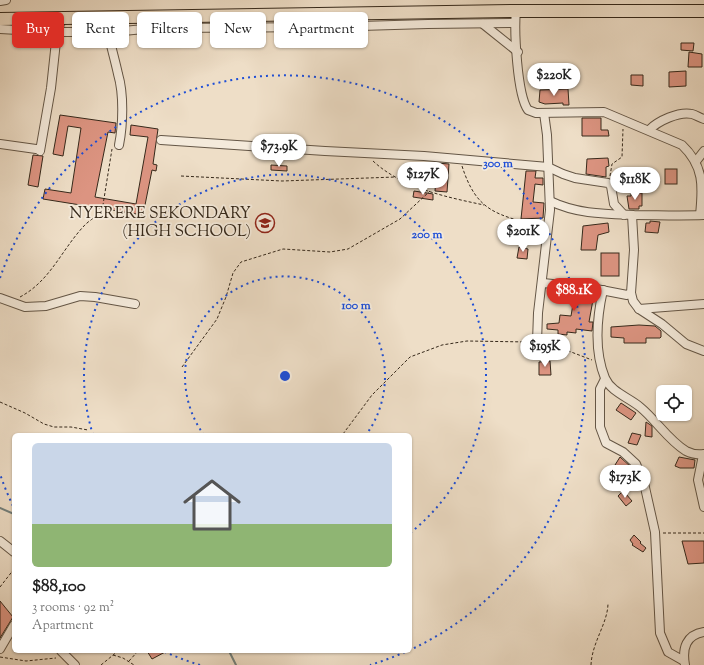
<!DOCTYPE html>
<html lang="en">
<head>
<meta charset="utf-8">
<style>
  :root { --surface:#fff; --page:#f2f2f2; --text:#222; --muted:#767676; --accent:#d93025 }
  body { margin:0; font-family:"Sorts Mill Goudy",serif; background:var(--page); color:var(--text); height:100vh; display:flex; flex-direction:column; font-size:15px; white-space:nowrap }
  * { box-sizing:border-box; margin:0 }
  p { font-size:13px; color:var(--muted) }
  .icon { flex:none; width:22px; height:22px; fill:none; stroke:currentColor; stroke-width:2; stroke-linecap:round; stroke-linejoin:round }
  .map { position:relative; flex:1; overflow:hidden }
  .side { position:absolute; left:12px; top:433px; width:400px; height:220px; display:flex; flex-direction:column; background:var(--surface); border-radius:6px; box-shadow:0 1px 3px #0004 }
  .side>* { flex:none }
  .hud { position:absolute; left:12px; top:12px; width:400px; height:36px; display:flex; gap:8px }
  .controls { position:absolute; left:656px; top:385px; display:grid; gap:8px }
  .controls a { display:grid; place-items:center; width:36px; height:36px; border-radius:6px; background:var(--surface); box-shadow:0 1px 3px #0004; font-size:20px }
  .price { position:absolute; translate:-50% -34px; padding:0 9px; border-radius:14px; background:#fff; color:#222; font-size:13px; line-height:26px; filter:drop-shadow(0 1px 2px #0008) }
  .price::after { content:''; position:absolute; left:50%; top:24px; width:12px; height:9px; margin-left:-6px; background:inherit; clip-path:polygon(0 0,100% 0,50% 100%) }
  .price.current { background:var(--accent); color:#fff }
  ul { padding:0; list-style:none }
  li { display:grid; align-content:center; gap:8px; height:212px; padding:0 20px }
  li span { display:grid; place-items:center; height:124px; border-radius:6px; color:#555 }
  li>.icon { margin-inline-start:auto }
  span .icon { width:72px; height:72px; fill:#fffc; stroke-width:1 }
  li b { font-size:17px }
  .chip { padding:0 14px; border-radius:6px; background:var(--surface); box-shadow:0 1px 3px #0004; font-size:14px; line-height:36px }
  .chip.current { background:var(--accent); color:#fff }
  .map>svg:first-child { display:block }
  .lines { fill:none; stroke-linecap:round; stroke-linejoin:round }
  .stream { stroke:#73807d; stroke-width:2 }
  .building { fill:#dc9481; stroke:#36291b }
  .minor-casing { stroke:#645646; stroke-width:10 }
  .highway-casing { stroke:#36291b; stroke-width:14 }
  .path { stroke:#36291b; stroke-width:1; stroke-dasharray:3 2; stroke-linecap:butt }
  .minor { stroke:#f4eadb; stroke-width:8 }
  .highway { stroke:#eedec7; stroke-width:12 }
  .ring { fill:none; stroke:#1d4ed8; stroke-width:2; stroke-dasharray:2 4 }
  .labels { text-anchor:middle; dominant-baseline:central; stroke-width:3.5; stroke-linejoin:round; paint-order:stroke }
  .poi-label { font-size:16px; fill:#36291b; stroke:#f4eadb; text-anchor:end }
  .centre { fill:#1d4ed8; stroke:#f4eadb; stroke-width:2 }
  .ring-label { font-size:12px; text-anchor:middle; font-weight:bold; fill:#1d4ed8; stroke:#f4eadb; stroke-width:3.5; stroke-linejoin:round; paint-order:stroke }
</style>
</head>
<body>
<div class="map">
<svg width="704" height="665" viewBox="0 0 704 665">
  <rect width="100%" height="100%" fill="#eedec7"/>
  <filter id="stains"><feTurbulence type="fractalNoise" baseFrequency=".005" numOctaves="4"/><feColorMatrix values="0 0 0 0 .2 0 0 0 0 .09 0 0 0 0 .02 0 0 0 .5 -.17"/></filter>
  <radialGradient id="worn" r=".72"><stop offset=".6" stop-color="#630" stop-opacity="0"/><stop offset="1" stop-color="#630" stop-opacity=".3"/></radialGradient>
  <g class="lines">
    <!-- stream -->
    <g class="stream">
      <path d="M0,508l14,6"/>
      <path d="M229,651l7,14"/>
    </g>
  </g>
  <!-- building -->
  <g class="building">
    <path d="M681,43h13l-1,8 -12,-1z"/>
    <path d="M689,52l13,2v13h-14z"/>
    <path d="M686,71v15l-17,1v-15z"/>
    <path d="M631,75h12v11l-12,-1z"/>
    <path d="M568,89l1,16h-6v-2l-18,1 -6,-2 1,-12z"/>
    <path d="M60,115l56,8 -1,10 -7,-1 -13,65 41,7 12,-67 -18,-2 1,-10 27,4 -5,35 4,1 -1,6 -4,-1 -9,45 -100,-16 2,-10 26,4 10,-65 -13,-2 -5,30 -10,-2z"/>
    <path d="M582,118h19v12h7l1,6h-27z"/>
    <path d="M33,155l10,1 -5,31 -10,-2z"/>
    <path d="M608,158l1,8 -3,1v10l-20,-3 1,-15z"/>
    <path d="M437,163l12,1 -2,28 -12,-1z"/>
    <path d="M271,165l16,1v5l-16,-1z"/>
    <rect x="665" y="169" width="12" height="15"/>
    <path d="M526,171h10l-1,7h8v7l-8,-1 -2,18 11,1 -1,15 -22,1z"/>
    <path d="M414,191l19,3v6l-20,-3z"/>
    <path d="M631,193h11v13h-3v3h-10l-2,-13h4z"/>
    <path d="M650,221l10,1 -2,11 -13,-1 1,-9h4z"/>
    <path d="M608,223l1,9 -11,3 -2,15h-15l2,-24z"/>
    <path d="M519,247l9,2 -1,10 -10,-1z"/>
    <rect x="601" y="253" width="18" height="23"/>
    <path d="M554,290l40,4 -5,28h4l-1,9 -16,-2v4l-9,-1v3l-9,-1v-4l-11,-1v-5l12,-1 1,-8 11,1 2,-12 -21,-6z"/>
    <path d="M639,325l16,1 6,5v6l-1,1h-14v5h-22v-5l-13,-1v-10z"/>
    <path d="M550,361l1,14h-12v-13z"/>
    <path d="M621,403l15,10 -5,7 -15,-10z"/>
    <path d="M646,422l6,4v11l-7,-1z"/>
    <path d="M632,433l9,2 -4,10 -9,-2z"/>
    <path d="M620,457l11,10 -3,7 -13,-9z"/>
    <path d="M679,457l16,3 -1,8h-14l-5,-2z"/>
    <path d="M622,492l2,4 2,-2 6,7 -6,5 -8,-10z"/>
    <path d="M634,535l7,7 -1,1 6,5 -3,4 -11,-7 1,-1 -3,-4z"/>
    <path d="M682,541h22v22l-16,1z"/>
    <path d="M0,601l13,16 -13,21z"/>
    <path d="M147,651h20l-15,8z"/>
  </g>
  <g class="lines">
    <defs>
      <g id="minor">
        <path d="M0,1l6,-1"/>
        <path d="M516,11c-2,19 1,84 12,99l8,3 68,-1 78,33c22,21 21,41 18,70"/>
        <path d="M483,24l35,28"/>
        <path d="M0,29l18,1"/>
        <path d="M57,32h56l41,-4 173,-1 101,-3 87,-1"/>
        <path d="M108,32c3,15 7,28 10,42 6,20 5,51 1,71"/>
        <path d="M649,130c9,-9 30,-19 43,-16 4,1 8,4 12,5"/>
        <path d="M161,140l164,11 99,5 124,11 15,7 12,4 33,5 3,3 3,18 10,11"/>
        <path d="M0,144l36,5"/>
        <path d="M40,151l11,-63 6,-56 5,-14"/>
        <path d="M697,160l7,-9"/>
        <path d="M550,201c27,13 54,13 84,14 23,0 46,1 70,0"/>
        <path d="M632,215l2,35 -3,43 2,8 6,8 23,15 24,20 18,7"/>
        <path d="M543,283l48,5 36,7 4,-2"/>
        <path d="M603,290c-6,27 -9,61 2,88 6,14 23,19 35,29 16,13 28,33 46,44 6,3 12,4 18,3"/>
        <path d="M0,298l25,9 21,-1 34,-10 15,1 40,7"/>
        <path d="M639,309l65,-5"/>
        <path d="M537,342l1,-29 12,-103 -3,-75 -3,-22"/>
        <path d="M605,379l-5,10v38l6,16 17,9 13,12 8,19 11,49 5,101 8,19 16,9"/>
        <path d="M703,455l-5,25 6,27"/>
        <path d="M0,541l14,11"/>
        <path d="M0,649l14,-24"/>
        <path d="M61,651l14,14"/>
        <path d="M685,665c-3,-17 1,-30 19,-33"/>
      </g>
      <path id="highway" d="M0,19l516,-8h188"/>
    </defs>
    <!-- minor casing -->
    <use href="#minor" class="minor-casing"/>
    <!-- highway casing -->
    <use href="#highway" class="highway-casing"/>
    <!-- path -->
    <g class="path">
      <path d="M373,161c29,27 73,36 111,44"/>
      <path d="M462,166c15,47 35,48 79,61"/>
      <path d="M181,176l101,5 114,-4"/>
      <path d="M610,176l2,-12 10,-7 1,-28"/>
      <path d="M20,297c30,-16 41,-46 63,-70 5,-6 13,-10 19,-16l10,-62"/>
      <path d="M544,343l9,2 39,15"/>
      <path d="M182,367l35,-48 9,-22 7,-24 8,-11 42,-13 47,3 18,-3 52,-30 30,-28"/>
      <path d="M0,402l25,11 19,11 10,3h17l17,3"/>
      <path d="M343,434l29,-39 38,-38 32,-12 25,-4 62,1"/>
      <path d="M663,533h41"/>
      <path d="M0,587l14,-18"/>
      <path d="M113,655l10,3 11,7"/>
      <path d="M0,657l26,4 30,-3"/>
      <path d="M129,661l9,-10"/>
      <path d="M101,665l17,-14"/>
      <path d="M591,665c1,-23 17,-42 17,-62"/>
    </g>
    <!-- minor -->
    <use href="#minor" class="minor"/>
    <!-- highway -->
    <use href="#highway" class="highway"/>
  </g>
  <!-- distance rings -->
  <g class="ring">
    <path d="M204 435A100 100 0 1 1 366 435"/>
    <path d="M93 435A201 201 0 1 1 410 533"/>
    <path d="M405 652A301 301 0 0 1 370 665M200 665A301 301 0 0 1 165 652M13 506A301 301 0 0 1 0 474M0 278A301 301 0 1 1 412 649"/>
  </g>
  <!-- icons -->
  <defs>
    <symbol id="school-ring" viewBox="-11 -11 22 22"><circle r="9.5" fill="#f4eadb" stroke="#8f2418" stroke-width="1.5"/><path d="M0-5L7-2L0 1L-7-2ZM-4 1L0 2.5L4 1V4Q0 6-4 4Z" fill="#8f2418"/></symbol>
  </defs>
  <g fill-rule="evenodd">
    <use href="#school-ring" x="254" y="212" width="22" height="22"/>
  </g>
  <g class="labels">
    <!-- poi labels -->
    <g class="poi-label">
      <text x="251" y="214">NYERERE SEKONDARY<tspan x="251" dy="18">(HIGH SCHOOL)</tspan></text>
    </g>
  </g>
  <circle cx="285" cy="376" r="6" class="centre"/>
  <g class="ring-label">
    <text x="498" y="167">300 m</text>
    <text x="427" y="238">200 m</text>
    <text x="356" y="309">100 m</text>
  </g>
  <rect width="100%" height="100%" filter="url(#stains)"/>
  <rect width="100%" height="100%" fill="url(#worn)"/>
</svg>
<div class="controls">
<a><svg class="icon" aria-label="locate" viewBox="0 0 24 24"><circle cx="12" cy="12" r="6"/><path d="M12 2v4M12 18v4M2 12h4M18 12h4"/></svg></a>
</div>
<b class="price" style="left:554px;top:97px">$220K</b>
<b class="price" style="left:279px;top:168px">$73.9K</b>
<b class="price" style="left:423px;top:196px">$127K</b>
<b class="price" style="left:635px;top:201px">$118K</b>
<b class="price" style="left:523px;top:253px">$201K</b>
<b class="price current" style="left:574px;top:312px">$88.1K</b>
<b class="price" style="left:545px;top:368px">$195K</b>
<b class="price" style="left:625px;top:499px">$173K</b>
<div class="hud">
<a class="chip current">Buy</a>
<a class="chip">Rent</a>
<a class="chip">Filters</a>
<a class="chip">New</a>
<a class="chip">Apartment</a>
</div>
<section class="side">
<ul>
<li><span style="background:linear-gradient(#c9d6e8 65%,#8fb573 0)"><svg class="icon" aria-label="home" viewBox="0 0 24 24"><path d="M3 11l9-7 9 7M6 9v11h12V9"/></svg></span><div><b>$88,100</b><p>3 rooms · 92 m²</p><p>Apartment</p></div></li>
</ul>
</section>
</div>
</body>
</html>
